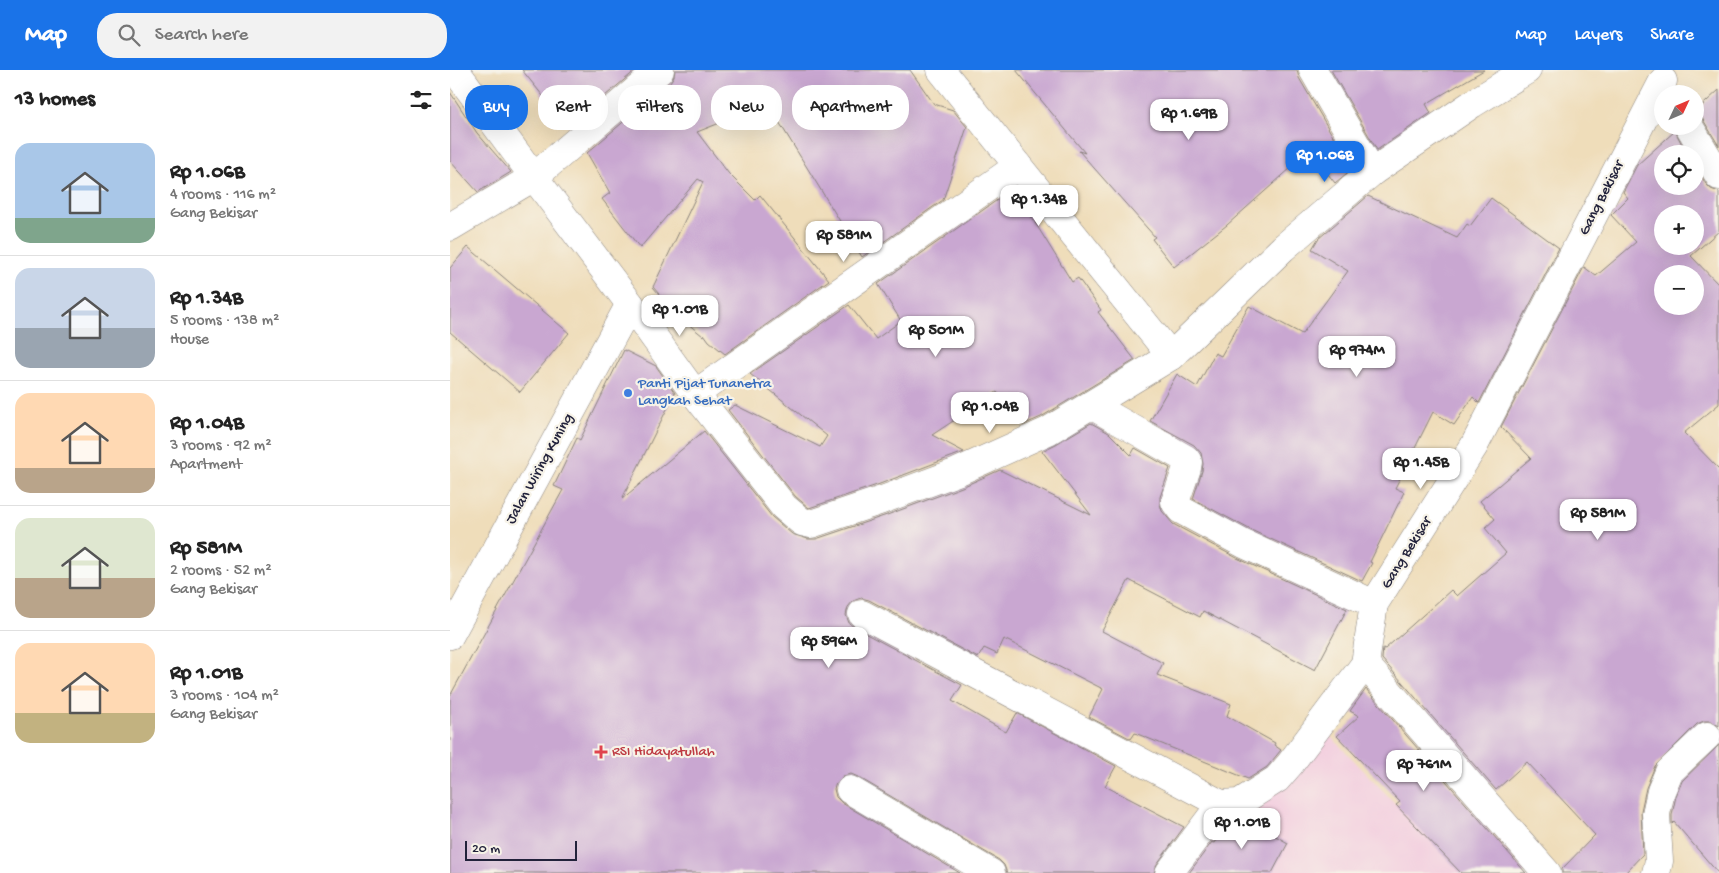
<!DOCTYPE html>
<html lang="en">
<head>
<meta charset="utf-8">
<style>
  :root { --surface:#fff; --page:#f2f2f2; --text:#222; --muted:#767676; --line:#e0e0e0; --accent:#1a73e8 }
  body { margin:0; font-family:"Gochi Hand",sans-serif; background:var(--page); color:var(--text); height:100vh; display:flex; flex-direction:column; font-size:19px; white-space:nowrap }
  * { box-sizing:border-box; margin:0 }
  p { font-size:16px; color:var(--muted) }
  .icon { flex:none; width:28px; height:28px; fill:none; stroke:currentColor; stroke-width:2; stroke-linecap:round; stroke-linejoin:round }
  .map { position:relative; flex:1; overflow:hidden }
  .drawer { display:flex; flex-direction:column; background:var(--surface); width:450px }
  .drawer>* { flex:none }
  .guide { position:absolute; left:15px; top:15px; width:475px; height:45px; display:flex; gap:10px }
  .needle { width:32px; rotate:46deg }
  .controls { position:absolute; left:1204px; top:15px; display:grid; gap:10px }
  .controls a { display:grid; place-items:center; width:50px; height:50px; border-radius:50%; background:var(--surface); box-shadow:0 5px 20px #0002; font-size:25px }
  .scale { position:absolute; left:15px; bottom:12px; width:112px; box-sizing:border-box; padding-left:5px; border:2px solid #22223b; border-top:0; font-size:14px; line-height:18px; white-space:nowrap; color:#22223b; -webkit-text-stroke:4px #f7f3e8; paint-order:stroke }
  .price { position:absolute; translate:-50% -42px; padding:0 11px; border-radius:10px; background:#fff; color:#222; font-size:16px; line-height:32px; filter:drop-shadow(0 1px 2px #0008) }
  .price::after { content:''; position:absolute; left:50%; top:30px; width:15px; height:11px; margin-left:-8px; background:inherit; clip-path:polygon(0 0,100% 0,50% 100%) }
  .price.selected { background:var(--accent); color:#fff }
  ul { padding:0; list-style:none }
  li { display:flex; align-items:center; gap:15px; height:125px; padding:0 15px }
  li+li { border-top:1px solid var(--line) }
  li span { display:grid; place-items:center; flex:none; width:140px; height:100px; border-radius:15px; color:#555 }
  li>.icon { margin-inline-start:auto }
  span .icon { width:60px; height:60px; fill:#fffc; stroke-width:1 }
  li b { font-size:21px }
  h2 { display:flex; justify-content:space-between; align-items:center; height:60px; padding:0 15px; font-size:21px }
  .pill { padding:0 18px; border-radius:20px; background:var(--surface); box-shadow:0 5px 20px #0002; font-size:18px; line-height:45px }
  .pill.selected { background:var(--accent); color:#fff }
  header { display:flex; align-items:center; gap:30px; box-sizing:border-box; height:70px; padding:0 25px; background:var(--accent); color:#fff }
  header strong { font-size:24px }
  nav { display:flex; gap:28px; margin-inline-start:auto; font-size:18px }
  .search { width:350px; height:45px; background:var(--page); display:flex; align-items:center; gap:12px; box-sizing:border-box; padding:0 18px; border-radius:20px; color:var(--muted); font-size:19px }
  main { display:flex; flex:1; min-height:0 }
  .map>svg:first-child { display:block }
  .built { fill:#f3cfdf }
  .building { fill:#c9a7d1; fill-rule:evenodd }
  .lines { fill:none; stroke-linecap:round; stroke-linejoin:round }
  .minor-casing { stroke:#88807a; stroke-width:29 }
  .minor { stroke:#fff; stroke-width:28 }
  .shop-dot { fill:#3f7fe0; stroke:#f7f3e8; stroke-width:2 }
  .health-dot { fill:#e0444e; stroke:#f7f3e8; stroke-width:2 }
  .labels { text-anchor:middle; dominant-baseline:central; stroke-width:4.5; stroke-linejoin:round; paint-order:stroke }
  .street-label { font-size:15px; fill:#22223b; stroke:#f7f3e8 }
  .shop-label { font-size:15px; fill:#366cbe; stroke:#f7f3e8; text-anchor:start }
  .health-label { font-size:15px; fill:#be3a42; stroke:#f7f3e8; text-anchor:start }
</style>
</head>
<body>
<header>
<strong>Map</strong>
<div class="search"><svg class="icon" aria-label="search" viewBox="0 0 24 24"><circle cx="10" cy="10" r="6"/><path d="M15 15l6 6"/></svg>Search here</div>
<nav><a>Map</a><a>Layers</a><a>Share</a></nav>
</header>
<main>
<section class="drawer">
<h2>13 homes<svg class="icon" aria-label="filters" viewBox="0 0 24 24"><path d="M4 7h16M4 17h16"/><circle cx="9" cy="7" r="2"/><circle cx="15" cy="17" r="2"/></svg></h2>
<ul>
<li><span style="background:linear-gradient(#a9c7e8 75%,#7fa58c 0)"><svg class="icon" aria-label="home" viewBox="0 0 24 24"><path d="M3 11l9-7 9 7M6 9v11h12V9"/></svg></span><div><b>Rp 1.06B</b><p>4 rooms · 116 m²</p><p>Gang Bekisar</p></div></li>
<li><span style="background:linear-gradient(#c9d6e8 60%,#9aa5b1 0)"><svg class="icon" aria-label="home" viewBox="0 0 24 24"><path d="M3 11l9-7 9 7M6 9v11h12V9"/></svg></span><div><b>Rp 1.34B</b><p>5 rooms · 138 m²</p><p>House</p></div></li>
<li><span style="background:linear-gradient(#ffd9b3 75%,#b9a48a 0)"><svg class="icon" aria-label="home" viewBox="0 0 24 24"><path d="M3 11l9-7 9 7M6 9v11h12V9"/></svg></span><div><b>Rp 1.04B</b><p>3 rooms · 92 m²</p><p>Apartment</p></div></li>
<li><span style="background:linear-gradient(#dfe7d0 60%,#b9a48a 0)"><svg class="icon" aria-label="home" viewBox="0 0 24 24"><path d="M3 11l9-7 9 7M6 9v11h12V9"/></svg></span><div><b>Rp 581M</b><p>2 rooms · 52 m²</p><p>Gang Bekisar</p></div></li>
<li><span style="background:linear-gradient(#ffd9b3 70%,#c2b280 0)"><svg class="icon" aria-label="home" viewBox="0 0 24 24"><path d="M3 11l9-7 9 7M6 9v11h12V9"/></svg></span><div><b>Rp 1.01B</b><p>3 rooms · 104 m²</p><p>Gang Bekisar</p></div></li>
</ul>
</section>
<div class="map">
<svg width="1269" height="803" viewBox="0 0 1269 803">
  <rect width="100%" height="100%" fill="#f7f3e8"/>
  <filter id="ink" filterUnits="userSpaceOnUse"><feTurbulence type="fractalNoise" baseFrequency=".02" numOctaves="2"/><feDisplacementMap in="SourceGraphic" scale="10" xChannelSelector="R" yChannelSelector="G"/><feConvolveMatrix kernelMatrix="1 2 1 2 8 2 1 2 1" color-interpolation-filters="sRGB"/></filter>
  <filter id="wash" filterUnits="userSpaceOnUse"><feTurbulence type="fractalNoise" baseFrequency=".0096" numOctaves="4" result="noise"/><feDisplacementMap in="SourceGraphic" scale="20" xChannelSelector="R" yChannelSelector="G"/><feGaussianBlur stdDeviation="1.12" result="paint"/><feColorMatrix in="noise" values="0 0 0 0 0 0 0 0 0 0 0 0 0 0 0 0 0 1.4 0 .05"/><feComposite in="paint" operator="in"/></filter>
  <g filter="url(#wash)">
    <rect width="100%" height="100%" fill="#efddba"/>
    <!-- built -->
    <path class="built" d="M870,655l142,148h-293l70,-70z"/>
    <g id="blocks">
      <!-- building -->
      <g class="building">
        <path d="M72,0h114l-68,57z"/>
        <path d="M225,0h235l24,34 19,6 14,17 -24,73 -81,57 -94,-153 -71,28 32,42 26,26 5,-5 69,85 -104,74 -16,-13 -5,-7 -1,2 -47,-38 3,-4 -6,-7 50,-105 -5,-3 -58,69 -38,-49 8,-6 -23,-40 83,-71 4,-6z"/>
        <path d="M566,0h281l2,8 53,91 -17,14 -25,-32 -83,74 -53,42 -22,-28 3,-2 -76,-86 6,2z"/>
        <path d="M881,0h153l-58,34 5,9 -54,37z"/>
        <path d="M1269,20v56l-17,-28 -7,-6z"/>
        <path d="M0,22l27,41 34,39 -33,20 -28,-31z"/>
        <path d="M1225,61l12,23h-25v32h33v-20l11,18 5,5 8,3v39l-28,25 28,29v119l-35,29 35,36v257l-8,-5h-7l-7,3 -42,42 -9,22 -5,23 2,43 -18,19h-63v-4l33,-34 -68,-73 -31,28 -114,-131 1,-11 2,1 66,-59 6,6 49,-43 -21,-25 10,-9 -15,-18 51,-43 -30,-31 83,-160 12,9 40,-34 -25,-27 17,-17 -5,-6 14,-27zM1212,144h33v32h-33zM1212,204h33v32h-33z"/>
        <path d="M560,121l14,14 48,77 6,-4 23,32 -3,2 37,48 -94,57 -18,8 -26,-33 -65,43 32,17 -87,33 -68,23 -14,-12 -67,-86 7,-5 85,42 7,-11 -77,-62 99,-69 27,34 25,-18 -23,-37z"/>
        <path d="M918,126l89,42 10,-14 3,2 21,-28 68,50 -80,155 -6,-6 -19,28 -21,-13 -38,76 9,4 -34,70 2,1 -10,18 -111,-51 -58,-31 9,-28 1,-7 -2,-11 -7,-8 -44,-24 27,-47 20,13 18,-34 6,3 28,-50 53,28 46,-63 -36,-22 6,-10z"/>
        <path d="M18,177l101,86 -49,59 -70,-60v-64z"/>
        <path d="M174,280l32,16 19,27 -53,106 82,-68 68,86 20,17 16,5h8l71,-24 75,-28 38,-17 91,45 -49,-64 14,-7 35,-21 18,10 22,22 4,-7 35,20 -10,29v7l2,7 11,13 64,34 110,51 -32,61 -112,-59 -3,6 -71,-37 -27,51 61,32 -6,12 74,29 -4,12 48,27 -1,2 7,5 -14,17 -19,12 -113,-46 -4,6 -42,-22 14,-28 -99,-50 -7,15 -13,-6 -6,10 -109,-58 -8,-2 -8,3 -5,6 -2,8 3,8 6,5 107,57 -10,16 54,31 11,-19 99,53 -11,20 79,41 -27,37 -3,9h-147l-3,-8 -5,-5 -141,-83 -7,-3 -8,2 -7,7 -2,6 2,8 6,6 118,70h-510v-177l113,-206 -9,-4 23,-48 3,2z"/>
        <path d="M916,619l160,184h-65l-65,-68 4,-3 -63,-66 22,-20 -9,-5z"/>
        <path d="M1269,675v128h-1l-44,-51 -2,2v-9l4,-19 6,-15z"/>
        <path d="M793,748l45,25 -16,30h-83l23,-31 2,1 15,-24z"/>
      </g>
    </g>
  </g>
  <g filter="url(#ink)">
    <use href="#blocks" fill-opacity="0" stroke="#88807a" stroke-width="1"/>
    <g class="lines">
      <defs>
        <g id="minor">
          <path d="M5,0l79,107 96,127 65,90 89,113 18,15 9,2 71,-24 75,-28 91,-41 123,-75 112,-108 89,-76 100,-68 55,-34"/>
          <path d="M491,0l230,286"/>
          <path d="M863,0l59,102"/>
          <path d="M1239,56l30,50"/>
          <path d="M0,157l84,-50 126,-107"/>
          <path d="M245,324l323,-228"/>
          <path d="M641,335l95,54 2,3 -1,6 -12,34 6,8 63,34 130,60"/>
          <path d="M412,544l359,190"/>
          <path d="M0,565l180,-331"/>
          <path d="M915,594l182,209"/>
          <path d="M400,720l141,83"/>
          <path d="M719,803l52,-69 18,-1 38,-24 13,-15 75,-100 9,-60 100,-158 189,-365"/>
          <path d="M1206,803l3,-12 -3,-47 5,-23 8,-19 38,-36"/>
        </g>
      </defs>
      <!-- minor casing -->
      <use href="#minor" class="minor-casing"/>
      <!-- minor -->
      <use href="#minor" class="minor"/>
    </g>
  </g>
  <!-- markers -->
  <circle class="shop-dot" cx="178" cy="323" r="5"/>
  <path class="health-dot" d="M148.5 674.5h5v5h5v5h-5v5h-5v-5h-5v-5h5z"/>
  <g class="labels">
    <!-- street labels -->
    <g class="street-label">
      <text transform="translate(1152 128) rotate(-63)">Gang Bekisar</text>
      <text transform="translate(90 399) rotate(-61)">Jalan Wiring Kuning</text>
      <text transform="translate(957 483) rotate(-58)">Gang Bekisar</text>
    </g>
    <!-- shop labels -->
    <g class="shop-label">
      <text x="188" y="314">Panti Pijat Tunanetra<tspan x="188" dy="17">Langkah Sehat</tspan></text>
    </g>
    <!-- health labels -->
    <g class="health-label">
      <text x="162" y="682">RSI Hidayatullah</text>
    </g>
  </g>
</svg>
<div class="controls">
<a><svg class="needle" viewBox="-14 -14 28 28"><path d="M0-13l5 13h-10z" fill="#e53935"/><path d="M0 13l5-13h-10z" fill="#767676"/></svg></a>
<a><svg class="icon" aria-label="locate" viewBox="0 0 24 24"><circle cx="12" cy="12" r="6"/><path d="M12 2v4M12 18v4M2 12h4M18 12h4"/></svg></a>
<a>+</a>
<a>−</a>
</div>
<div class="scale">20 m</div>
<b class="price" style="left:739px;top:71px">Rp 1.69B</b>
<b class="price selected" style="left:875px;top:113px">Rp 1.06B</b>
<b class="price" style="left:589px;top:157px">Rp 1.34B</b>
<b class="price" style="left:394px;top:193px">Rp 581M</b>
<b class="price" style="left:230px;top:267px">Rp 1.01B</b>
<b class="price" style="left:486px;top:288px">Rp 501M</b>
<b class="price" style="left:907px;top:308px">Rp 974M</b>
<b class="price" style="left:540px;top:364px">Rp 1.04B</b>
<b class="price" style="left:971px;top:420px">Rp 1.45B</b>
<b class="price" style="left:1148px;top:471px">Rp 581M</b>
<b class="price" style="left:379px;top:599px">Rp 596M</b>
<b class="price" style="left:974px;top:722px">Rp 761M</b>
<b class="price" style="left:792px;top:780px">Rp 1.01B</b>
<div class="guide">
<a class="pill selected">Buy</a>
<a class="pill">Rent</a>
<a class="pill">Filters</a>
<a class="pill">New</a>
<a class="pill">Apartment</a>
</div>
</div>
</main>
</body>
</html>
